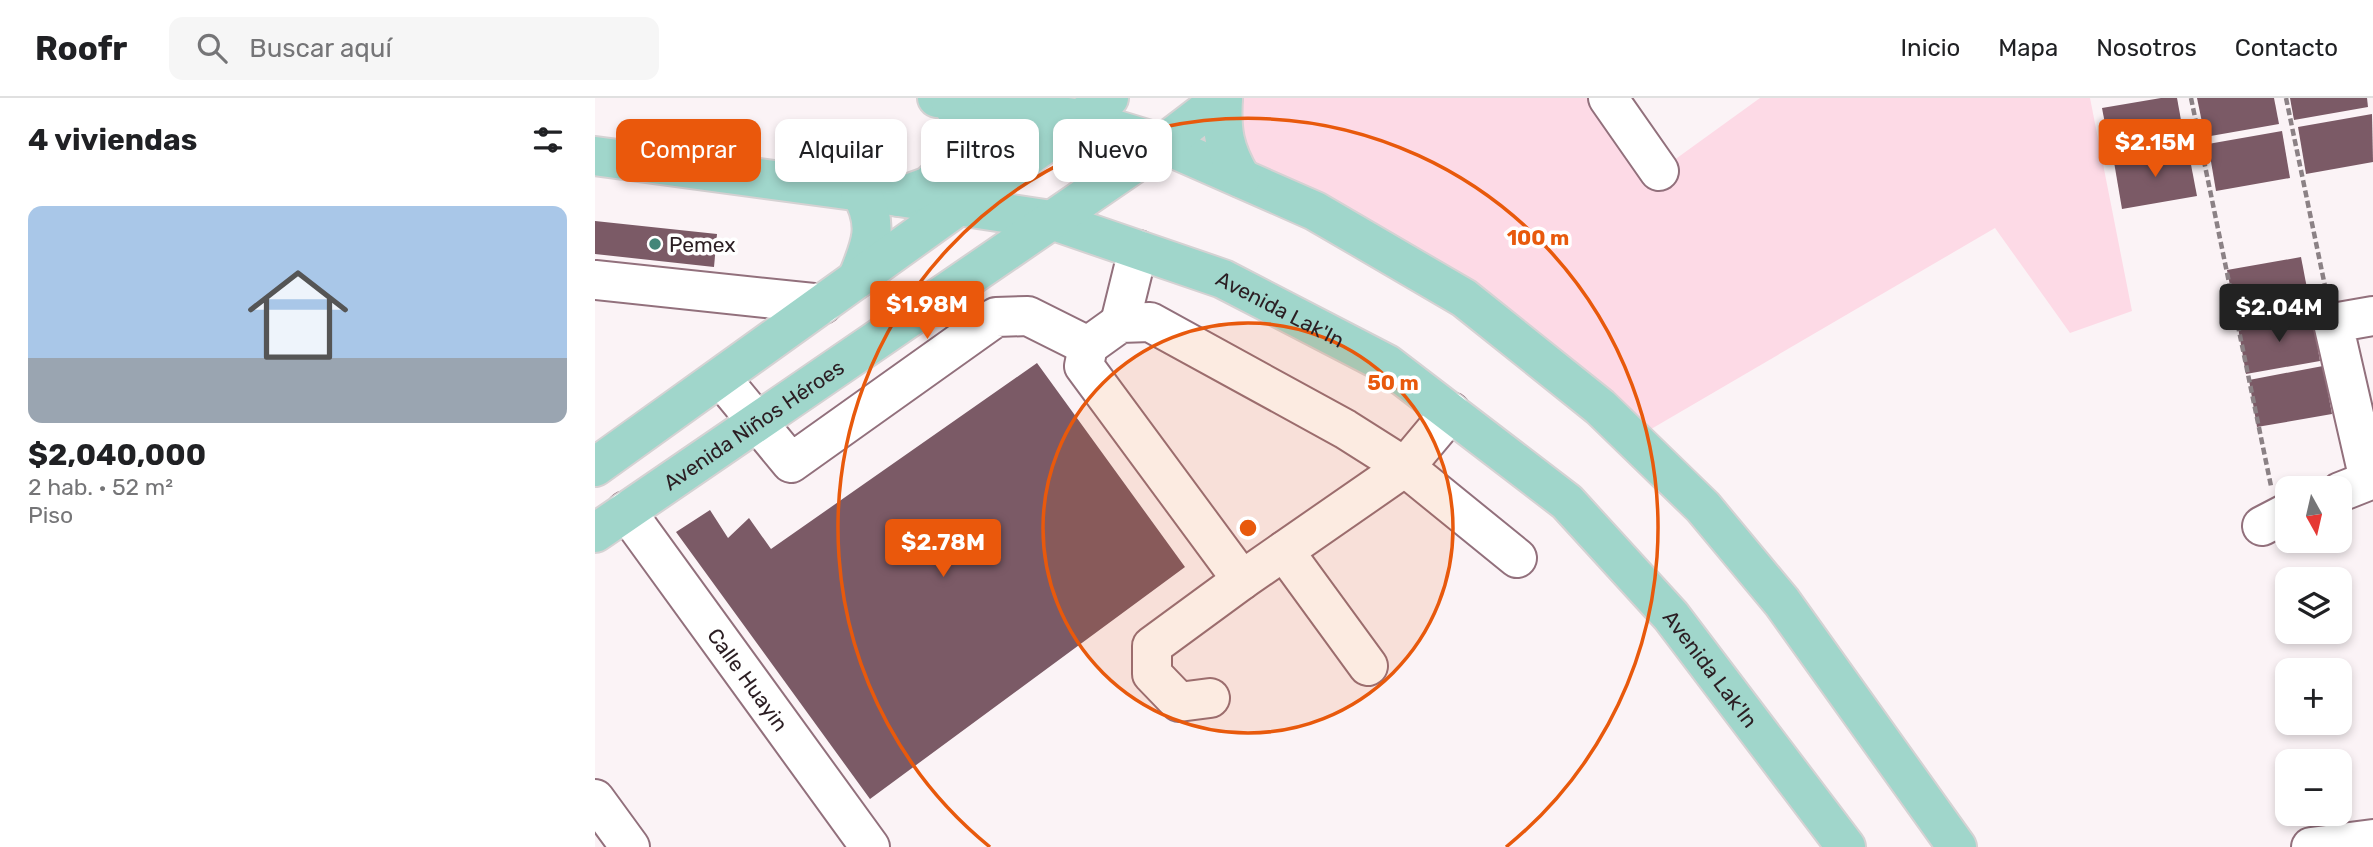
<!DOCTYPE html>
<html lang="es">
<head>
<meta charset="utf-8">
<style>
  :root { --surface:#fff; --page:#f6f6f6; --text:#202124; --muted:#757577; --line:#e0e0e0; --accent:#ea580c }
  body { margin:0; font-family:Rubik,sans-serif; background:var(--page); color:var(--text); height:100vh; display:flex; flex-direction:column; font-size:26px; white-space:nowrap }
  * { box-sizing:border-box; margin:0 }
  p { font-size:23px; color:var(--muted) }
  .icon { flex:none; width:38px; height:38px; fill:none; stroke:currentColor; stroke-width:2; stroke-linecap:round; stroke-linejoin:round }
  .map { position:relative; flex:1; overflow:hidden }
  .drawer { display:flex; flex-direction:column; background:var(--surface); width:595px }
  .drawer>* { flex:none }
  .banner { position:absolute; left:21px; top:21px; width:665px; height:63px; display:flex; gap:14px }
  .needle { width:46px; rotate:172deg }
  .buttons { position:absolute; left:1680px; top:378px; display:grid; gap:14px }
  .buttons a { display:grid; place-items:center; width:77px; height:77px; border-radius:14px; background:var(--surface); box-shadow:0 4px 10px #0003; font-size:35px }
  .price { position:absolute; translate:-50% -60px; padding:0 16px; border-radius:7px; background:var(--accent); color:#fff; font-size:23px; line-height:46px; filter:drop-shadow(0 2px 4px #0008) }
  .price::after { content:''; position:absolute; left:50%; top:42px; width:21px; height:16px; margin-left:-10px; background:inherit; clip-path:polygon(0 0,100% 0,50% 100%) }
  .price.current { background:#222; color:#fff }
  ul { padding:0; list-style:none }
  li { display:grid; align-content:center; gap:14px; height:371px; padding:0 28px }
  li+li { border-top:2px solid var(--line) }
  li span { display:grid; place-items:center; height:217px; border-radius:14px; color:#555 }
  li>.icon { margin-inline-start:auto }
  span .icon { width:126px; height:126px; fill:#fffc; stroke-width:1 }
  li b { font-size:30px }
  h2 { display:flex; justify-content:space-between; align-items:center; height:84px; padding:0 28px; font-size:30px }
  .chip { padding:0 24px; border-radius:14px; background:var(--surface); box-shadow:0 4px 10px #0003; font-size:24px; line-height:63px }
  .chip.current { background:var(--accent); color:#fff }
  header { display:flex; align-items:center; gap:42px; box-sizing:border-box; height:98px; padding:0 35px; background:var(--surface); border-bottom:2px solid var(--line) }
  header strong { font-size:33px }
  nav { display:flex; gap:38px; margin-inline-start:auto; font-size:24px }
  .search { width:490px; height:63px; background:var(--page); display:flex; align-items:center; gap:18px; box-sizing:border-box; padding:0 24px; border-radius:14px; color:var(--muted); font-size:26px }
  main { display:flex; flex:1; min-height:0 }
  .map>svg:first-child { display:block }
  .green { fill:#fddae6 }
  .building { fill:#7b5a66 }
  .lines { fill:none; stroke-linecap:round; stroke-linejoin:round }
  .minor-casing { stroke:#92707c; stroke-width:42 }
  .major-casing { stroke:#d5d2d3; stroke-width:42 }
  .path { stroke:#8b8185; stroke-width:4.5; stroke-dasharray:7 3.5; stroke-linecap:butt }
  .minor { stroke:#fff; stroke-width:38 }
  .major { stroke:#a0d6cb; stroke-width:38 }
  .ring { fill:none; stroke:#e8590c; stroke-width:3.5 }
  .poi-dot { fill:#438679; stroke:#fff; stroke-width:2.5 }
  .labels { text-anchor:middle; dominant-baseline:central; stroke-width:7; stroke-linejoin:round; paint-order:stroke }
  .poi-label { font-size:21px; fill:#2b1e23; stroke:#fff; text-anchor:start }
  .street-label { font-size:21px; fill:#2b1e23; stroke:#fff }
  .centre { fill:#e8590c; stroke:#fff; stroke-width:3.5 }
  .ring-label { font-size:21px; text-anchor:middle; font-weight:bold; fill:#e8590c; stroke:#fff; stroke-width:7; stroke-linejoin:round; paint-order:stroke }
</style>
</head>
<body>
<header>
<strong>Roofr</strong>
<div class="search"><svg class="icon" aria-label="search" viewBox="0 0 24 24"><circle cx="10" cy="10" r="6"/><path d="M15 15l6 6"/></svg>Buscar aquí</div>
<nav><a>Inicio</a><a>Mapa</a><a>Nosotros</a><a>Contacto</a></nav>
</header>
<main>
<section class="drawer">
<h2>4 viviendas<svg class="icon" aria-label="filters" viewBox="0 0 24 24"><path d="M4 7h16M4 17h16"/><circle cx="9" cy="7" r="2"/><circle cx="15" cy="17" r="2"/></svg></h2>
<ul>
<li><span style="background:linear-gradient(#a9c7e8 70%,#9aa5b1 0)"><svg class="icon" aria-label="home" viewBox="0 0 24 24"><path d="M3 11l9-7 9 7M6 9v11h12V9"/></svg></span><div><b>$2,040,000</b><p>2 hab. · 52 m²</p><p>Piso</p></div></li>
</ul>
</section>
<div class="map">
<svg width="1778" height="749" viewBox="0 0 1778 749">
  <rect width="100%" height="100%" fill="#fbf3f6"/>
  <!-- green -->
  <path class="green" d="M631,0h382l51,73 101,-73h330l42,213 -62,22 -75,-105 -361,211 -118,-99 -275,-162z"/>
  <!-- building -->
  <g class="building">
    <path d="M1566,0h16l8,44 -74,13 -9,-47z"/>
    <path d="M1602,0h77l5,26 -74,13z"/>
    <path d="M1695,0h77l1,9 -74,13z"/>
    <path d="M1777,16l1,48 -67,12 -8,-47z"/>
    <path d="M1687,33l8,47 -74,13 -8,-47z"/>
    <path d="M1593,51l9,47 -75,13 -8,-47z"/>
    <path d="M0,123l122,13 -3,33 -119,-13z"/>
    <path d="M1706,159l9,47 -74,13 -9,-47z"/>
    <path d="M1717,216l8,47 -74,13 -8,-47z"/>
    <path d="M442,265l148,204 -315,232 -194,-267 34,-22 18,28 21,-20 22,31z"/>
    <path d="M1728,268l9,48 -75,13 -8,-47z"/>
  </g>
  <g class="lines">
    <defs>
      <g id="minor">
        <path d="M1013,0l51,73"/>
        <path d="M0,182l228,24"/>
        <path d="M525,225l18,-73"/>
        <path d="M126,280l70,85 205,-146 32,-1 60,30"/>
        <path d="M1774,382l-36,-157 40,-7"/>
        <path d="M1745,394l33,-13"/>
        <path id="s1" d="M31,413l244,336"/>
        <path d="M1667,428l25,-13"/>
        <path d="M689,453l84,115"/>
        <path d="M647,482l-158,-214 4,-20 32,-23 30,-1 195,107 60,38 112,91"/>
        <path d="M615,600l-31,4 -27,-28v-28l90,-66 163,-113 46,-55"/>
        <path d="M0,701l35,48"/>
        <path d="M1716,749l62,-8"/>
      </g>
      <g id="major">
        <path d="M342,0l144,21 82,25 152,67 149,87 136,109 103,100 79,95 175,245"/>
        <path d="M628,0c-2,33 1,51 18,80"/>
        <path id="s2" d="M0,58l304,41 152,23 172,59 164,85 180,138 104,114 175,231"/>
        <path d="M304,99l30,-11 32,-30 4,-19 -4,-19 -11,-18"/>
        <path d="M262,181c14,-34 23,-54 3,-88"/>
        <path d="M0,369l514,-369"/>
        <path id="s3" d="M0,435l568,-389 60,-46"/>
      </g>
    </defs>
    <!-- minor casing -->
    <use href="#minor" class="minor-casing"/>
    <!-- major casing -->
    <use href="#major" class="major-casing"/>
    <!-- path -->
    <g class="path">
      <path d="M1596,0l80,388"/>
      <path d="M1691,0l40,193"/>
    </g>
    <!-- minor -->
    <use href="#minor" class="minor"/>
    <!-- major -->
    <use href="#major" class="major"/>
  </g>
  <!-- distance rings -->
  <circle cx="653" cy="430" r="205" fill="#e8590c" fill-opacity=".12"/>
  <g class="ring">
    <circle cx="653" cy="430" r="205"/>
    <path d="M395 749A410 410 0 1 1 911 749"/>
  </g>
  <!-- markers -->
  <circle class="poi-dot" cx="60" cy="146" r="7"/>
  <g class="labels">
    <!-- poi labels -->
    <g class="poi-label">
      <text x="74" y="146">Pemex</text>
    </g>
    <!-- street labels -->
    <g class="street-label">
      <text stroke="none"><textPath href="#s2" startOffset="707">Avenida Lak'In</textPath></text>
      <text stroke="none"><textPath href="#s3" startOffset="192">Avenida Niños Héroes</textPath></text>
      <text stroke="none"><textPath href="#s2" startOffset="1274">Avenida Lak'In</textPath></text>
      <text stroke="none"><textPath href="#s1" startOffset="208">Calle Huayin</textPath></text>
    </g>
  </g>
  <circle cx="653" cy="430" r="10" class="centre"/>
  <g class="ring-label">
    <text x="943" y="147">100 m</text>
    <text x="798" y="292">50 m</text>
  </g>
</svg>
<div class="buttons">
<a><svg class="needle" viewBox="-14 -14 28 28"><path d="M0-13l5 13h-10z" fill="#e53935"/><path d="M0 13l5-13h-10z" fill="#757577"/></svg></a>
<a><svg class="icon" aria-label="layers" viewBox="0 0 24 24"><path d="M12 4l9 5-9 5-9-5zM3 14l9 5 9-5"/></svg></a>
<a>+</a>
<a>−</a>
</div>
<b class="price" style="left:1560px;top:81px">$2.15M</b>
<b class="price" style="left:332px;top:243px">$1.98M</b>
<b class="price current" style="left:1684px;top:246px">$2.04M</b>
<b class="price" style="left:348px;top:481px">$2.78M</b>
<div class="banner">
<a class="chip current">Comprar</a>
<a class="chip">Alquilar</a>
<a class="chip">Filtros</a>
<a class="chip">Nuevo</a>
</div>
</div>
</main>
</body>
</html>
